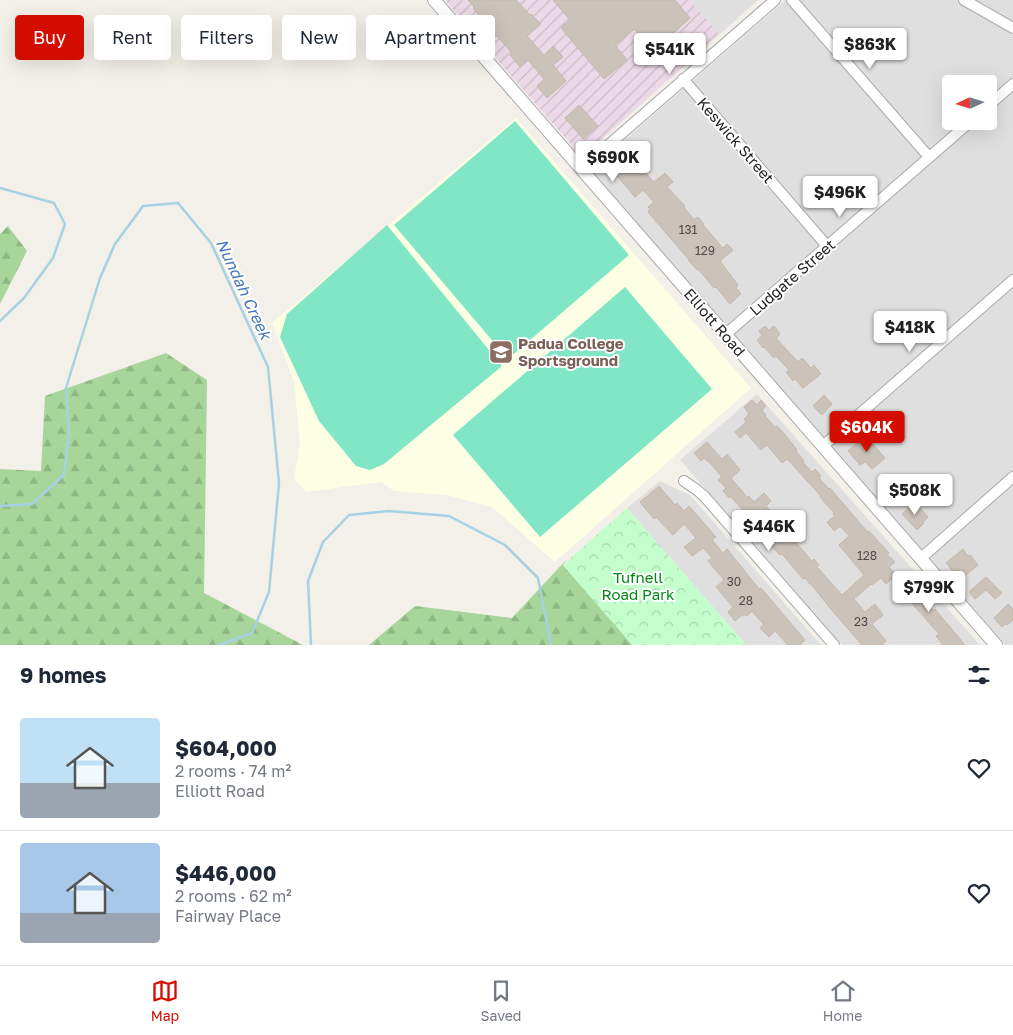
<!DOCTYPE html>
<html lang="en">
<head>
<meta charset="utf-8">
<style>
  :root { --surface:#fff; --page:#f2f2f3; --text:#1f2937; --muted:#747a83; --line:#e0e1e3; --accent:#d30d00 }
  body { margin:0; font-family:"Golos Text",sans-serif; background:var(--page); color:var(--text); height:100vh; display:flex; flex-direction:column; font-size:19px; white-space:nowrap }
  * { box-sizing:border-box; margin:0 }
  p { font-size:16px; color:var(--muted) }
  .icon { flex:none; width:28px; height:28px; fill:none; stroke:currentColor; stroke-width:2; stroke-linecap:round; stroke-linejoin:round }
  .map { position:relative; height:645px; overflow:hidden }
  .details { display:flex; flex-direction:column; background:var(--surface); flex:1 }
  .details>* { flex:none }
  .hud { position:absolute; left:15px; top:15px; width:500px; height:45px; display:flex; gap:10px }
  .needle { width:32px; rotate:266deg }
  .tools { position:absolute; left:942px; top:75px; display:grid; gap:10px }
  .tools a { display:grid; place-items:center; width:55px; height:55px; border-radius:5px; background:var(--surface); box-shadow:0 5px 20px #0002; font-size:25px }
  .price { position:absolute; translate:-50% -42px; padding:0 11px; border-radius:5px; background:#fff; color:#222; font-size:16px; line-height:32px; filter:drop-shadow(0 1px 2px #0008) }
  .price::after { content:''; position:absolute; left:50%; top:30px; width:15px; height:11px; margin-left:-8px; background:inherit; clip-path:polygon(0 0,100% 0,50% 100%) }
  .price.selected { background:var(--accent); color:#fff }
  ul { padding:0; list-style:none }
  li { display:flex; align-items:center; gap:15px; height:125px; padding:0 20px }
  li+li { border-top:1px solid var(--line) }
  li span { display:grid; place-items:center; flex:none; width:140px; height:100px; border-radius:5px; color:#555 }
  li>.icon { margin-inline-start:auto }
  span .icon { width:60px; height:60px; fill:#fffc; stroke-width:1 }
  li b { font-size:21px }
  h2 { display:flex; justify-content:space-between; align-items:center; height:60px; padding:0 20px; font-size:21px }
  .pill { padding:0 18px; border-radius:5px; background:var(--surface); box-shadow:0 5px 20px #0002; font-size:18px; line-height:45px }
  .pill.selected { background:var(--accent); color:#fff }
  .menu { display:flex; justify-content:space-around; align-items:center; height:70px; border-top:1px solid var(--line); background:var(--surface); font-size:14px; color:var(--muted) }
  .menu a { display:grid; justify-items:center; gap:2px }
  .menu .selected { color:var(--accent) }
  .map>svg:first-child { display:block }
  .residential { fill:#e0dfdf; fill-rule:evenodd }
  .industrial { fill:url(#industrial-furrows) }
  .education { fill:#fdffe4 }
  .forest { fill:url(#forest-firs) }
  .park { fill:url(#park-crowns) }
  .pitch { fill:#81e6c6 }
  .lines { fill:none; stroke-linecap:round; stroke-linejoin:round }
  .stream { stroke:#a5d1e3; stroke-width:2.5 }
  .building { fill:#cbc3ba; stroke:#c6b7a9 }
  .minor-casing { stroke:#a9a9a9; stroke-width:12 }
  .tertiary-casing { stroke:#a9a9a9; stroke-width:14 }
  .minor { stroke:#fff; stroke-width:10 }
  .tertiary { stroke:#fff; stroke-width:12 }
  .labels { text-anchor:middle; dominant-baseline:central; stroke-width:4; stroke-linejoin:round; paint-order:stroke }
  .number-label { font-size:12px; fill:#4c4a48 }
  .street-label { font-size:15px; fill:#222; stroke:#fff }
  .education-label { font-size:15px; font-weight:bold; fill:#785e54; stroke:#fff; text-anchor:start }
  .park-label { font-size:15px; fill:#048617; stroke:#fff }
  .water-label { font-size:16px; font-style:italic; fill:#4578ba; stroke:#fff }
</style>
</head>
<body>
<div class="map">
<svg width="1013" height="645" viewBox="0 0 1013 645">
  <defs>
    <pattern id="industrial-furrows" width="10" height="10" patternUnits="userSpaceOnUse" patternTransform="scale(1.25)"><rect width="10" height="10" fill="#ecd9e7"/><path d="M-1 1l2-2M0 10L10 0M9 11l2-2" fill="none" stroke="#cabac6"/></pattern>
    <pattern id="forest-firs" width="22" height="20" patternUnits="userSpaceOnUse" patternTransform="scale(1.25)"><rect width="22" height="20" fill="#a7d59a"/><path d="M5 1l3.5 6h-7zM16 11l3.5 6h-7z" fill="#8fb784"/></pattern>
    <pattern id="park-crowns" width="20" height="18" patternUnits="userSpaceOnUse" patternTransform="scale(1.25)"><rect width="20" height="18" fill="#c4fecc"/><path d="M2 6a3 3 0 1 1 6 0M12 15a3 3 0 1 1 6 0" fill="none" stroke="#a8d9af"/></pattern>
  </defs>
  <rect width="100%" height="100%" fill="#f2f0e8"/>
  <!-- residential -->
  <g class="residential">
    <path d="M689,0h69l-38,34z"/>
    <path d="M785,0h228v645h-8l-416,-474zM951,84h38v37h-38z"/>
    <path d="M757,394l223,251h-138l-162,-185z"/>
    <path d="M660,481l30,14 131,150h-75l-119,-137z"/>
  </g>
  <!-- industrial -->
  <path class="industrial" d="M445,0h244l31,34 -138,123z"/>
  <!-- education -->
  <path class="education" d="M516,118l235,270 -196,174 -63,-55 -46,-12 -52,-4 -13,-9 -75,10 -12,-14 6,-34 -6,-63 -22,-58z"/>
  <!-- forest -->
  <g class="forest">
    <path d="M8,226l19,25 -27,53v-70z"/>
    <path d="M166,353l41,27 -3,213 99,52h-303v-176l41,2 4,-75z"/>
    <path d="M566,560l-3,5 70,80h-264l46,-39 97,12z"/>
  </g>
  <!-- park -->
  <path class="park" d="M627,508l119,137h-114l-69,-80z"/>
  <!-- pitch -->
  <g class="pitch">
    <path d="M515,121l114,134 -121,104 -114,-134z"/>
    <path d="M387,225l115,141 -118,98 -14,6 -14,-4 -37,-45 -39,-84 7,-23z"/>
    <path d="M625,287l87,102 -172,148 -87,-102z"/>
  </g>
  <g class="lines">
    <!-- stream -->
    <g class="stream">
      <path d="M0,188l54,15 11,21 -12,34 -29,40 -24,23"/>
      <path d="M0,506l32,-2 32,-29 5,-43 -3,-44 34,-110 15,-34 28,-38 35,-3 33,40 57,124 11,116 -10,109 -17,41 -33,12"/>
      <path d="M311,645l-3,-64 15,-39 26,-27 40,-4 60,5 56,29 33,33 13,67"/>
    </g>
  </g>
  <!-- building -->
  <g class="building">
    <path d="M468,0h48l14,15 1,-1 10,10 -14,12 17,19 9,-9 10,11 -10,8 13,16 -19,17 -10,-12 7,-7 -16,-19 -8,7 -10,-12 2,-2 -15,-17 -2,1 -10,-11 2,-1 -14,-17 1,-1z"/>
    <path d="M553,0h122l15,18 -22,20 10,11 -15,14 -29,-34 -19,16 12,15 -23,19 -43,-51 9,-8z"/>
    <path d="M579,105l19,21 -15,13 -18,-21z"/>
    <path d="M624,155l8,10 4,-3 18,20 11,-9 8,9 -6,5 18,19 -1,1 10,13 4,-3 6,7 -1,1 20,23 4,-4 6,6 -13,11 18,24 -2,3 5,6 -11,10 -14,-17 -2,1 -16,-19 -1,1 -9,-10h1l-41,-48 2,-3 -2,-2 6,-5 -11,-12 -8,7 -25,-29z"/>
    <path d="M765,326l4,4 5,-4 6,8 -4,4 22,24 4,-4 9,10 3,-3 7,9 -18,14 -8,-9 -2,2 -7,-9 3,-2 -13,-14 -2,2 -10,-11 -1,1 -6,-8 5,-5 -3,-4z"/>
    <path d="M824,395l8,9 -10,11 -9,-9z"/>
    <path d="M752,400l5,5 4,-5 5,6 -4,4 4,5 -1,1 10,11 2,-1 6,6 14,18 -1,1 8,10 -1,1 9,10 3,-3 6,7 -2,2 10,11 1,-1 29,34 9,10 1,-1 20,22 -2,1 8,8 -6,5 7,8 -10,9 -5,-6 -9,7 -1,-1 -17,15 11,13 10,-8 8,11 -11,9 14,17 -4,4h-20l-32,-37 -20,-25v1l-5,-6 -2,1 -21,-25 -2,1 -14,-14 5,-4 -18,-20 -2,2 -21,-23 -1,2 -6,-7 3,-3 -8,-8 4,-3 -11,-13 -7,-6 -3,3 -7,-8 13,-11 15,17 5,-5 13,16 -9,8 17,20 1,-2 5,6 10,-9 7,8 -5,5 10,11 7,-7 19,22 -9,7 19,22 2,-2 5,6 -2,2 25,28 22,-20 -25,-30 10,-9 -9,-10 -6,5 -7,-9 8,-6 -2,-2 1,-1 -14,-16 1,-1 -34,-37 -5,4 -15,-18 -6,5 -15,-17 -6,5 -5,-6 11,-10 -2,-3 5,-5 -5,-7z"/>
    <path d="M866,436l19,22 -13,11 -7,-7 -5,3 -12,-14z"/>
    <path d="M659,486l16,19 2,-2 7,8 5,-5 27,31 -4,3 11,13 4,-4 32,40 2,-1 44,52 -5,5h-12l-13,-14 -6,6 -9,-9 4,-3 -12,-14 -5,5 -1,-2 -2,2 -2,-1 -7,6 -7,-9 5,-5 -17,-20 8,-7 -16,-19 4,-3 -9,-10 -11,8 -8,-9 12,-9 -12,-14 -11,11 -17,-18 -2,2 -14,-17z"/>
    <path d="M915,502l13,15 -5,5 1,1 -7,7 -15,-16z"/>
    <path d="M963,549l5,7 2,-1 8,10 -18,15 -14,-17z"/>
    <path d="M904,573l6,6 -1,2 16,17 -2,1 10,12 2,-2 30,36h-22l-7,-9 3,-2 -30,-34 1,-1 -16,-18z"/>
    <path d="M986,577l16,16 -7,6 -9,-9 -11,9 -6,-7z"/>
    <path d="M1008,604l5,5v11l-6,5 -2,-1 -3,3 -8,-9z"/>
  </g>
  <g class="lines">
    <defs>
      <g id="minor">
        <path d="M792,0l137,157"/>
        <path d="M964,0l49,28"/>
        <path d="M683,79l144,167"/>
        <path d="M989,105l24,-21"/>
        <path d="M582,168l193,-168"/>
        <path d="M726,334l245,-213"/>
        <path d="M823,446l190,-166"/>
        <path d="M684,481l13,9 7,6 130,149"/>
        <path d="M920,559l93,-82"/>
      </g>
      <path id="tertiary" d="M434,0l562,645"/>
    </defs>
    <!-- minor casing -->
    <use href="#minor" class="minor-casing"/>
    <!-- tertiary casing -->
    <use href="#tertiary" class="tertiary-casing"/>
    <!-- minor -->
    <use href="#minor" class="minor"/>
    <!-- tertiary -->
    <use href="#tertiary" class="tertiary"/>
  </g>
  <!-- icons -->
  <defs>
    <symbol id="school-square" viewBox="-11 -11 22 22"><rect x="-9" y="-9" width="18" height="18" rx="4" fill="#8d6e63" stroke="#fff"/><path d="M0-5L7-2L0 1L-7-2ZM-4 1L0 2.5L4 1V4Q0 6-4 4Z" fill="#fff"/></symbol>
  </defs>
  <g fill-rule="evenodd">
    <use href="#school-square" x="487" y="338" width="28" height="28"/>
  </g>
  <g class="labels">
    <!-- number labels -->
    <g class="number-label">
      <text x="688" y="229">131</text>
      <text x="705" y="250">129</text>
      <text x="867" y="555">128</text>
      <text x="734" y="581">30</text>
      <text x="746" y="600">28</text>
      <text x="861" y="621">23</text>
    </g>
    <!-- street labels -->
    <g class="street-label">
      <text transform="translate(736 140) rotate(49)">Keswick Street</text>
      <text transform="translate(792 277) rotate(-41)">Ludgate Street</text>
      <text transform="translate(715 322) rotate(49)">Elliott Road</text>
    </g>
    <!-- education labels -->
    <g class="education-label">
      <text x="518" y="343">Padua College<tspan x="518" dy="17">Sportsground</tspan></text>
    </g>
    <!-- park labels -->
    <g class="park-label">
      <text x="638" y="577">Tufnell<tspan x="638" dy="17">Road Park</tspan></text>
    </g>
    <!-- water labels -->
    <g class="water-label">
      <text transform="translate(244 289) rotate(65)">Nundah Creek</text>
    </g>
  </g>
</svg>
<div class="tools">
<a><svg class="needle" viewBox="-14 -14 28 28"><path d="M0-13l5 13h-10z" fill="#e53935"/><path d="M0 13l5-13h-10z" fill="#747a83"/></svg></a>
</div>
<b class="price" style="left:870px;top:70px">$863K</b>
<b class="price" style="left:670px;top:75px">$541K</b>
<b class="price" style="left:613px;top:183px">$690K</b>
<b class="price" style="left:840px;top:218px">$496K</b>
<b class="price" style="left:910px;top:353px">$418K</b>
<b class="price selected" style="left:867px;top:453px">$604K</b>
<b class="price" style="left:915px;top:516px">$508K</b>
<b class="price" style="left:769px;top:552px">$446K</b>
<b class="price" style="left:929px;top:613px">$799K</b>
<div class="hud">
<a class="pill selected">Buy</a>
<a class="pill">Rent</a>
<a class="pill">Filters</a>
<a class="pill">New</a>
<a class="pill">Apartment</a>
</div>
</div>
<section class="details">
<h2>9 homes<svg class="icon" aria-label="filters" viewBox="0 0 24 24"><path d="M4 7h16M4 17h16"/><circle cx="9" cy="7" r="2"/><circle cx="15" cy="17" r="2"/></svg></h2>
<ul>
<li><span style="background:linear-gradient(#bfe0f5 65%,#9aa5b1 0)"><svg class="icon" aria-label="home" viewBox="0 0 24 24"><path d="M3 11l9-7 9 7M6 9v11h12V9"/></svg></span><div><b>$604,000</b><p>2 rooms · 74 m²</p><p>Elliott Road</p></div><svg class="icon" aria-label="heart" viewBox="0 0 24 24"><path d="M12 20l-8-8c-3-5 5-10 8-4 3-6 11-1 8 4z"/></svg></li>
<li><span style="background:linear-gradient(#a9c7e8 70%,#9aa5b1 0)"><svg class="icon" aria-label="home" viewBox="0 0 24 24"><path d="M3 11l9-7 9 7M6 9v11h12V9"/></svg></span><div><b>$446,000</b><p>2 rooms · 62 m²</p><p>Fairway Place</p></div><svg class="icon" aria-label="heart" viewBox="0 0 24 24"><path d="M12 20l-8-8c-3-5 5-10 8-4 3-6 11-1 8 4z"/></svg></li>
</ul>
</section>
<nav class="menu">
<a class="selected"><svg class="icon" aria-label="map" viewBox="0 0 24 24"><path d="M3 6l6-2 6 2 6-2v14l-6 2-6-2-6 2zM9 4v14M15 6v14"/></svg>Map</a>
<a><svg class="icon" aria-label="saved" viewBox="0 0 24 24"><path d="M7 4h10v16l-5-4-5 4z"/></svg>Saved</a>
<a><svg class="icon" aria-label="home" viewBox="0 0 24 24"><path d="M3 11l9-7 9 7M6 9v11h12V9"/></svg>Home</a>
</nav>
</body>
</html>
